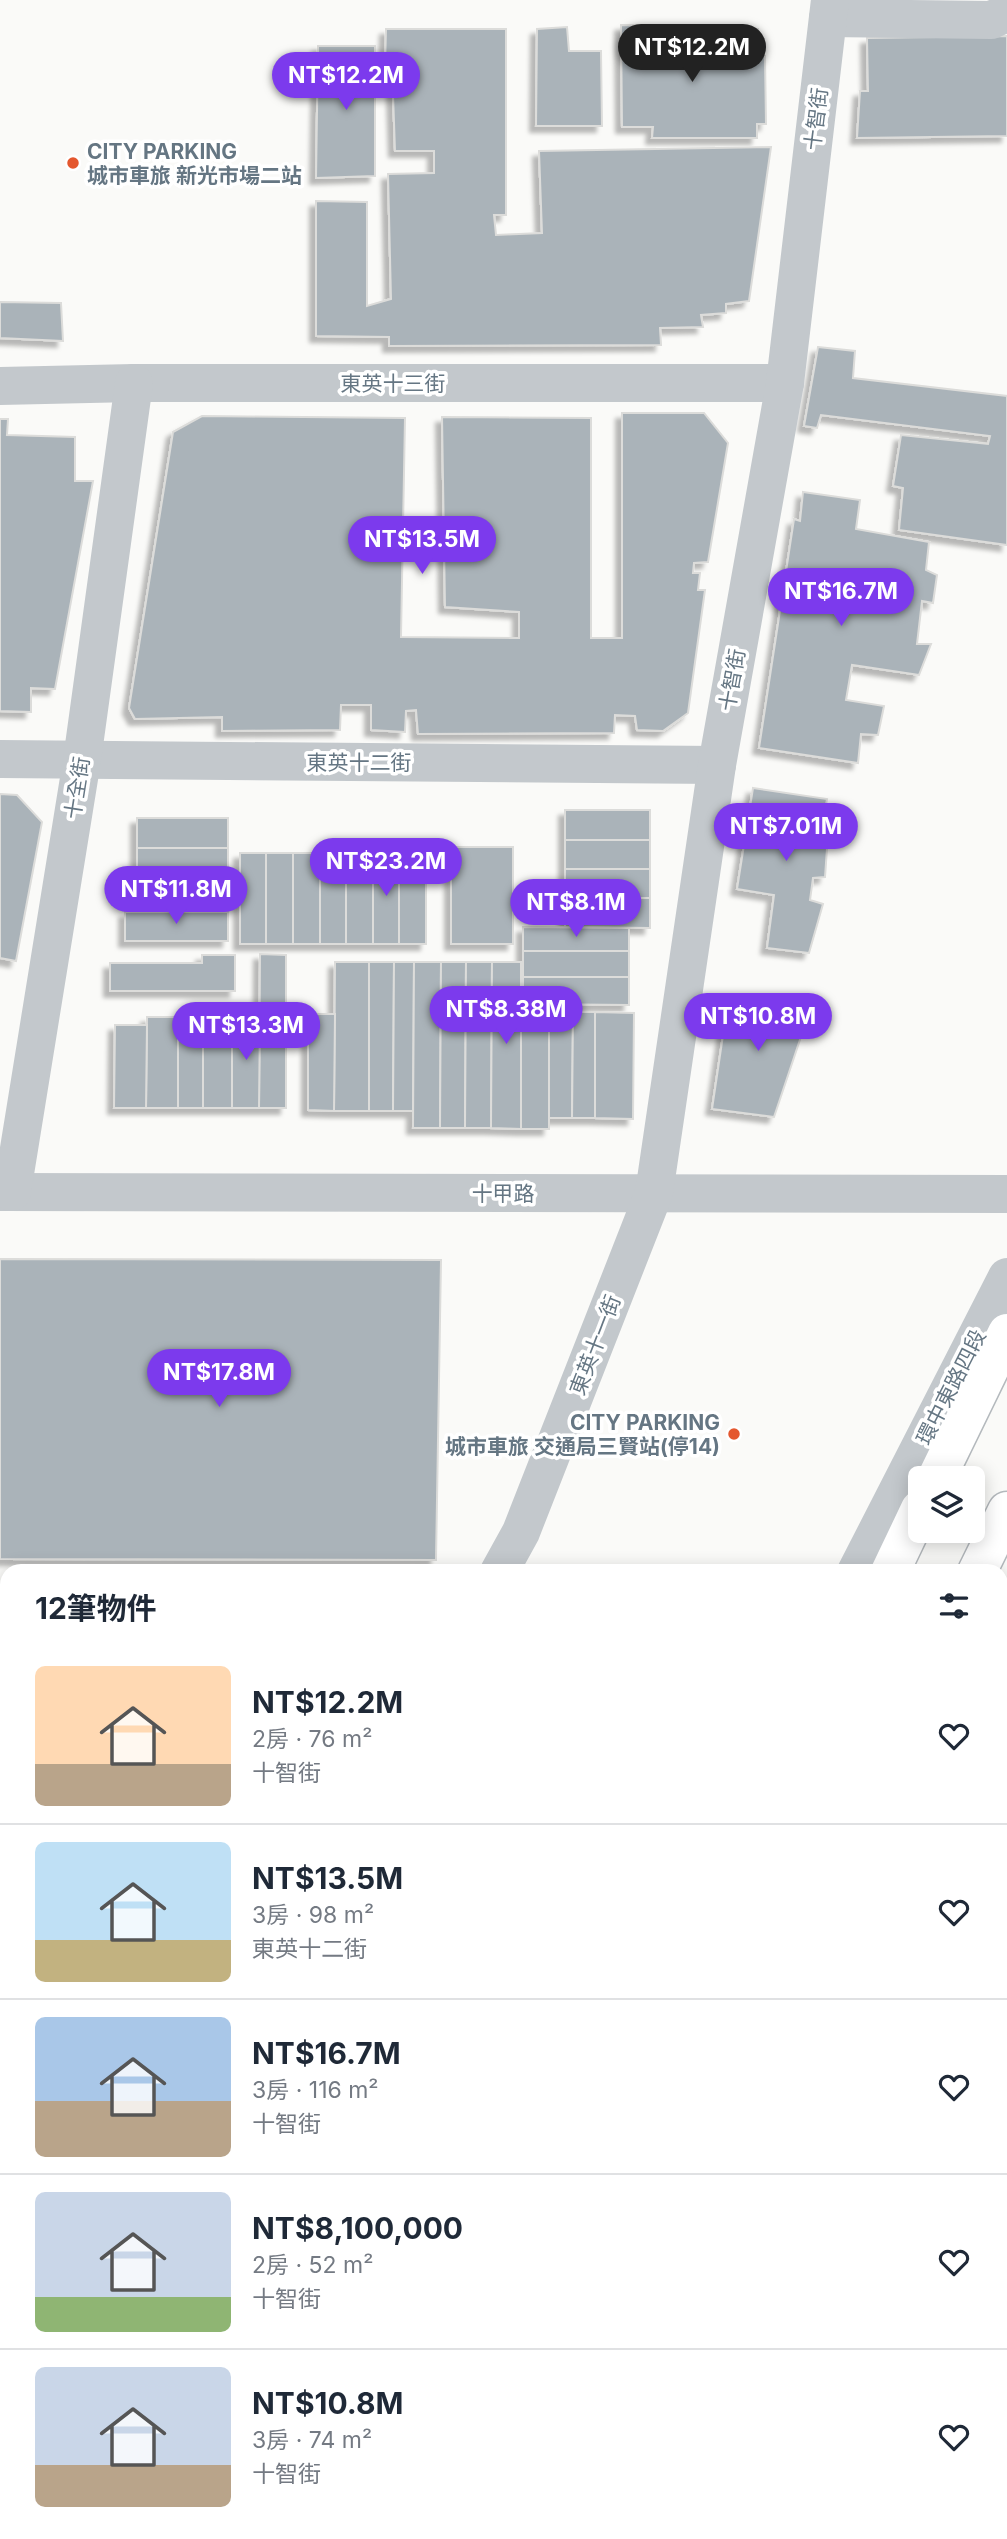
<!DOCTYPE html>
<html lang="zh-TW">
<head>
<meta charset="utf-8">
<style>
  :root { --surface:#fff; --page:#f2f2f3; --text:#1f2937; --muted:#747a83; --line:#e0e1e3; --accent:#7c3aed }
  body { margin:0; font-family:Inter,"Noto Sans TC",sans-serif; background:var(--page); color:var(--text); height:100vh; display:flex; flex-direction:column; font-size:26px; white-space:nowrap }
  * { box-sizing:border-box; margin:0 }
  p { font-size:23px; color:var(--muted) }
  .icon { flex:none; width:38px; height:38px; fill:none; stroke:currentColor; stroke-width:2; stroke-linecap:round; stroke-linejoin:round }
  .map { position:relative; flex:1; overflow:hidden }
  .details { position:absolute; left:0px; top:1564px; width:1008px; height:975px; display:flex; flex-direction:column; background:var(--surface); border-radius:21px 21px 0 0; box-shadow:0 4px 18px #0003 }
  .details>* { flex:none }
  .fabs { position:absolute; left:908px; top:1466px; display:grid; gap:14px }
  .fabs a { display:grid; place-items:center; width:77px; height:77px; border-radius:10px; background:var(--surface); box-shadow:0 4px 18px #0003; font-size:35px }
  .price { position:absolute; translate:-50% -60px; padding:0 16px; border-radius:24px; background:var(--accent); color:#fff; font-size:23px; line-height:46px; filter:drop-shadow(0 2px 4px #0008) }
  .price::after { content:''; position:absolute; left:50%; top:42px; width:21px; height:16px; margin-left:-10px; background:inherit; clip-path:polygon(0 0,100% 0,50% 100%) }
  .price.on { background:#222; color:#fff }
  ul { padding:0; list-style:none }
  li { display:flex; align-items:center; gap:21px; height:175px; padding:0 35px }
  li+li { border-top:2px solid var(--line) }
  li span { display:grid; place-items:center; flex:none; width:196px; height:140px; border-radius:10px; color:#555 }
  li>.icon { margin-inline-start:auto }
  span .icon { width:84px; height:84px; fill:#fffc; stroke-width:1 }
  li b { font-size:30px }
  h2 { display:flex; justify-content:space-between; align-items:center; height:84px; padding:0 35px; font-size:30px }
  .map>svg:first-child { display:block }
  .building { fill:#aab3b9; stroke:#dcdcda; stroke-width:2; filter:url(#shadow) }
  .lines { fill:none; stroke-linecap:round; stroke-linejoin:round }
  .highway-casing { stroke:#b4b9bd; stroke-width:41 }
  .minor { stroke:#c3c8cc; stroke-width:38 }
  .highway { stroke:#fff; stroke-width:38 }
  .poi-dot { fill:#e4572e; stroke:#fff; stroke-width:2.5 }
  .labels { text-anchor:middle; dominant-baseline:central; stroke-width:7; stroke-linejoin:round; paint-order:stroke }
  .street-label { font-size:21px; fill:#657683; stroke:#fff }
  .poi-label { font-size:21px; font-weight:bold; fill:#657683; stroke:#fff; text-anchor:start }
</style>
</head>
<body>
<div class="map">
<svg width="1007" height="2539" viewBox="0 0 1007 2539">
  <defs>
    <filter id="shadow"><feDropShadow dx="-6" dy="6" stdDeviation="2" flood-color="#0004"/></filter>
  </defs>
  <rect width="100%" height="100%" fill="#fafaf8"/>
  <!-- building -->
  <g class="building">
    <path d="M621,25l72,1 -3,28 32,-3 -2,-21 38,-1v27h7l1,68h-9v14h-105l1,-11h-31z"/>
    <path d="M567,27l2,24h32l1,75h-66l1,-97z"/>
    <path d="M386,29h120v186h-12l2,20 46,-2 -3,-82 232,-4 -22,154 -23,3v9l-25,2 2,12 -43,1 1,17 -272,1v-9l-73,-1v-135l51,1v104l24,-7 -3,-125 46,-1v-22h-39l-3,-85h-7z"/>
    <path d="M1007,36v100l-150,2 3,-47h8l-1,-53z"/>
    <path d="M318,46h57v130l-59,2z"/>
    <path d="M0,302l61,1 2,38 -63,-3z"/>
    <path d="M818,347l37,4 -2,27 154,18v149l-108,-15 4,-42 -10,-2 8,-51 87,9 2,-8 -169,-21 -4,13 -13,-2z"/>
    <path d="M622,413h82l24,30 -20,119 -14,1 -1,10h7l-2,17h7l-17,123 -25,18 -26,-1 -2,-14 -20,-1 -1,18 -196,1 -2,-24 -10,1 -1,21 -34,-2v-25h-30l-1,25 -118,1v-14l-87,2 -6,-11 44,-276 29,-16 203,2 -4,219 118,1v-26l-74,-5 -3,-190 149,1v220h31z"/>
    <path d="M0,419h8l-1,16 68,2v44h18l-38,208 -24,-1v24l-31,-1z"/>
    <path d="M803,492l57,8 -4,29 73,13 -3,28 11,5 -4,28 -11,-2 -5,43h14l-12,31 -67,-10 -6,35 38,6 -6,29 -17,-1 -3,29 -99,-15 35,-229 6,2z"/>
    <path d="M753,788l74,11 -6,34 7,1 -3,43 -12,1 -3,22 13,4 -14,49 -42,-5 7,-53 -37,-6z"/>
    <path d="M0,794l17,1 25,27 -26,139 -16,-3z"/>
    <rect x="565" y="810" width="85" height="30"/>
    <rect x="137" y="818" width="91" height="30"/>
    <rect x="565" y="840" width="85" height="29"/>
    <rect x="451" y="847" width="62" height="97"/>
    <rect x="137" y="848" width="91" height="32"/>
    <rect x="240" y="853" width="26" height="91"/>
    <rect x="266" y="853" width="27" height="91"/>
    <rect x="293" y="853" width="27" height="91"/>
    <rect x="320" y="853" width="26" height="91"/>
    <rect x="346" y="853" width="27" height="91"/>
    <rect x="373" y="853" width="26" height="91"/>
    <rect x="399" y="853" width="27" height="91"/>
    <rect x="565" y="869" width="85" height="29"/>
    <rect x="137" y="880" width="91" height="32"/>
    <path d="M565,898h85v30l-85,-1z"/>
    <rect x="125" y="912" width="103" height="29"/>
    <path d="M523,927l106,1v23h-106z"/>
    <rect x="523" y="951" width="106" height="26"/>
    <path d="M260,954l26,1v153h-27z"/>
    <path d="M202,955h33v36h-125v-28h92z"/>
    <path d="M335,962h34v149h-35z"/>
    <path d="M369,962h25l-1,149h-24z"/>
    <path d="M394,962h20l-1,149h-20z"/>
    <path d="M414,962h27l-1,166h-27z"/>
    <path d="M441,962h25l-1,166h-25z"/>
    <path d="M466,962h26l-1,166h-26z"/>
    <path d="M492,962h29v167l-30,-1z"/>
    <path d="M523,977h106v28l-106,-1z"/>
    <path d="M729,995l84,6 -39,116 -62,-8z"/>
    <rect x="521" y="1012" width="28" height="117"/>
    <path d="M549,1012h24l-1,106h-23z"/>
    <path d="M573,1012h22v106h-23z"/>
    <path d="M595,1012l39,1 -1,106 -38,-1z"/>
    <path d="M308,1014h27l-1,97 -26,-1z"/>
    <path d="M147,1017h31v91h-32z"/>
    <rect x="178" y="1017" width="25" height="91"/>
    <rect x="203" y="1017" width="29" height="91"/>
    <path d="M232,1017l28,1 -1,90h-27z"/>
    <path d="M115,1025h32l-1,83h-32z"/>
    <path d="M0,1259l441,1 -5,300 -436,-1z"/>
    <path d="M0,1653h7v156l-7,1z"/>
    <path d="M0,1860l7,1 -1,117h-6z"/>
    <path d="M1001,1873l6,2v37l-6,-3z"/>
    <rect x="0" y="2037" width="7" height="323"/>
    <path d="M1001,2184l6,2v171l-5,14 5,2v23l-6,14z"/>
    <path d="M1007,2428v79l-6,-2v-58z"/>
    <path d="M52,2532h257l-3,7h-254z"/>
    <path d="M683,2532h83l17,7h-103z"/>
    <path d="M885,2532h76l-3,7h-59z"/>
  </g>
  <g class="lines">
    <defs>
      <g id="highway">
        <path d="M936,1479l71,-146"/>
        <path d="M890,1572l30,-63"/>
        <path d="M977,1572l30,-61"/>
        <path d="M433,2539l3,-7"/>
        <path d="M517,2539l3,-7"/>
      </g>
    </defs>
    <!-- highway casing -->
    <use href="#highway" class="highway-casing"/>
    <!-- minor -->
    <g class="minor">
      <path d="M828,18l163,2 16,-7"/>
      <path d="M0,386l134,-3h651"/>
      <path d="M0,759l717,6"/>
      <path d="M0,1192l1007,2"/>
      <path d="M12,1192l70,-432 52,-377"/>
      <path d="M499,1572l22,-40 133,-339 63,-428 68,-382 45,-383"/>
      <path d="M856,1572l151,-295"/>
      <path d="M0,1611h7"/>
      <path d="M1001,1716l6,-13"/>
      <path d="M0,2001h7"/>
      <path d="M0,2419h7"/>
      <path d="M1001,2527l6,2"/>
      <path d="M372,2539l3,-7"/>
      <path d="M589,2539l3,-7"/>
    </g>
    <!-- highway -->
    <use href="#highway" class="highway"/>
  </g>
  <!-- markers -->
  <g class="poi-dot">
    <circle cx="73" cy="163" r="7"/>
    <circle cx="734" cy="1434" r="7"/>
  </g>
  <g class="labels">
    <!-- street labels -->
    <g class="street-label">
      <text transform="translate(816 119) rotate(-83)">十智街</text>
      <text x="393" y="383">東英十三街</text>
      <text transform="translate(732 680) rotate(-80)">十智街</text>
      <text x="359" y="762">東英十二街</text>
      <text transform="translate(77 788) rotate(-81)">十全街</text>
      <text x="503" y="1193">十甲路</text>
      <text transform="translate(595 1345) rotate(-69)">東英十一街</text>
      <text transform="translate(951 1387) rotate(-63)">環中東路四段</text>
    </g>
    <!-- poi labels -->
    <g class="poi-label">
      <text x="87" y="151">CITY PARKING<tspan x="87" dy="24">城市車旅 新光市場二站</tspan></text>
      <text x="720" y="1422" text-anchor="end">CITY PARKING<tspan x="720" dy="24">城市車旅 交通局三賢站(停14)</tspan></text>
    </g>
  </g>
</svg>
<div class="fabs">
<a><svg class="icon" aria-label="layers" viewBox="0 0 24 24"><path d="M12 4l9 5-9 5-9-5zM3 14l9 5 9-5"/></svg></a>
</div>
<b class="price on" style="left:692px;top:84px">NT$12.2M</b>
<b class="price" style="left:346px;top:112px">NT$12.2M</b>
<b class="price" style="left:422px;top:576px">NT$13.5M</b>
<b class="price" style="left:841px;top:628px">NT$16.7M</b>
<b class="price" style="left:786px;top:863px">NT$7.01M</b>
<b class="price" style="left:386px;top:898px">NT$23.2M</b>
<b class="price" style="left:176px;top:926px">NT$11.8M</b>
<b class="price" style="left:576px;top:939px">NT$8.1M</b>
<b class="price" style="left:506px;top:1046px">NT$8.38M</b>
<b class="price" style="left:758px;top:1053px">NT$10.8M</b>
<b class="price" style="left:246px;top:1062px">NT$13.3M</b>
<b class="price" style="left:219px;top:1409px">NT$17.8M</b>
<section class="details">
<h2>12筆物件<svg class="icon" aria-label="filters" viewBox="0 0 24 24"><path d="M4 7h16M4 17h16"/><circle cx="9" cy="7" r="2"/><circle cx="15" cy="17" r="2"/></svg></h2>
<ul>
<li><span style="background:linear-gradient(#ffd9b3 70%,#b9a48a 0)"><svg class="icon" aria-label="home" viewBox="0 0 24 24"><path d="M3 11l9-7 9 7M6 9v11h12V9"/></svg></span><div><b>NT$12.2M</b><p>2房 · 76 m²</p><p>十智街</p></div><svg class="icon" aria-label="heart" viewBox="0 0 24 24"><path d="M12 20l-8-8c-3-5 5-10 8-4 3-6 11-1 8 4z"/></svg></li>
<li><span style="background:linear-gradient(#bfe0f5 70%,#c2b280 0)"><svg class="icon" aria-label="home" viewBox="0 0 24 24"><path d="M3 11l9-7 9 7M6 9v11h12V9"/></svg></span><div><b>NT$13.5M</b><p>3房 · 98 m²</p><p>東英十二街</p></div><svg class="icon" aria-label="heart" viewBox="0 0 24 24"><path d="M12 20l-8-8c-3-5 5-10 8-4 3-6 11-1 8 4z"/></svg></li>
<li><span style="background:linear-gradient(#a9c7e8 60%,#b9a48a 0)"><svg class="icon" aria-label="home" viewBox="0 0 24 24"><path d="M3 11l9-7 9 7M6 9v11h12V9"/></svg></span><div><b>NT$16.7M</b><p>3房 · 116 m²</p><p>十智街</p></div><svg class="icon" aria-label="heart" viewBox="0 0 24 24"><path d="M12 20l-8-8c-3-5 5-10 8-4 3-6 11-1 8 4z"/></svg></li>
<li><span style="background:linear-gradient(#c9d6e8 75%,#8fb573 0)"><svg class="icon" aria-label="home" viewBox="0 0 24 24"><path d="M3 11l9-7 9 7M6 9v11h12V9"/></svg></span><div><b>NT$8,100,000</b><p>2房 · 52 m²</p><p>十智街</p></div><svg class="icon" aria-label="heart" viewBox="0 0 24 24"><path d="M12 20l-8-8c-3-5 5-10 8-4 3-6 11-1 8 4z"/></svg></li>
<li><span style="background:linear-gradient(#c9d6e8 70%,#b9a48a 0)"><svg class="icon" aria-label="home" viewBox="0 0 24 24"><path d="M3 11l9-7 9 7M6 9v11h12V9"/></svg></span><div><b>NT$10.8M</b><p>3房 · 74 m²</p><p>十智街</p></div><svg class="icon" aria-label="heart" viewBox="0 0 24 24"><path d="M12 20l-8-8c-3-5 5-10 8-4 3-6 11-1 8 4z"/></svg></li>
</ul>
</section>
</div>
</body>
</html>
